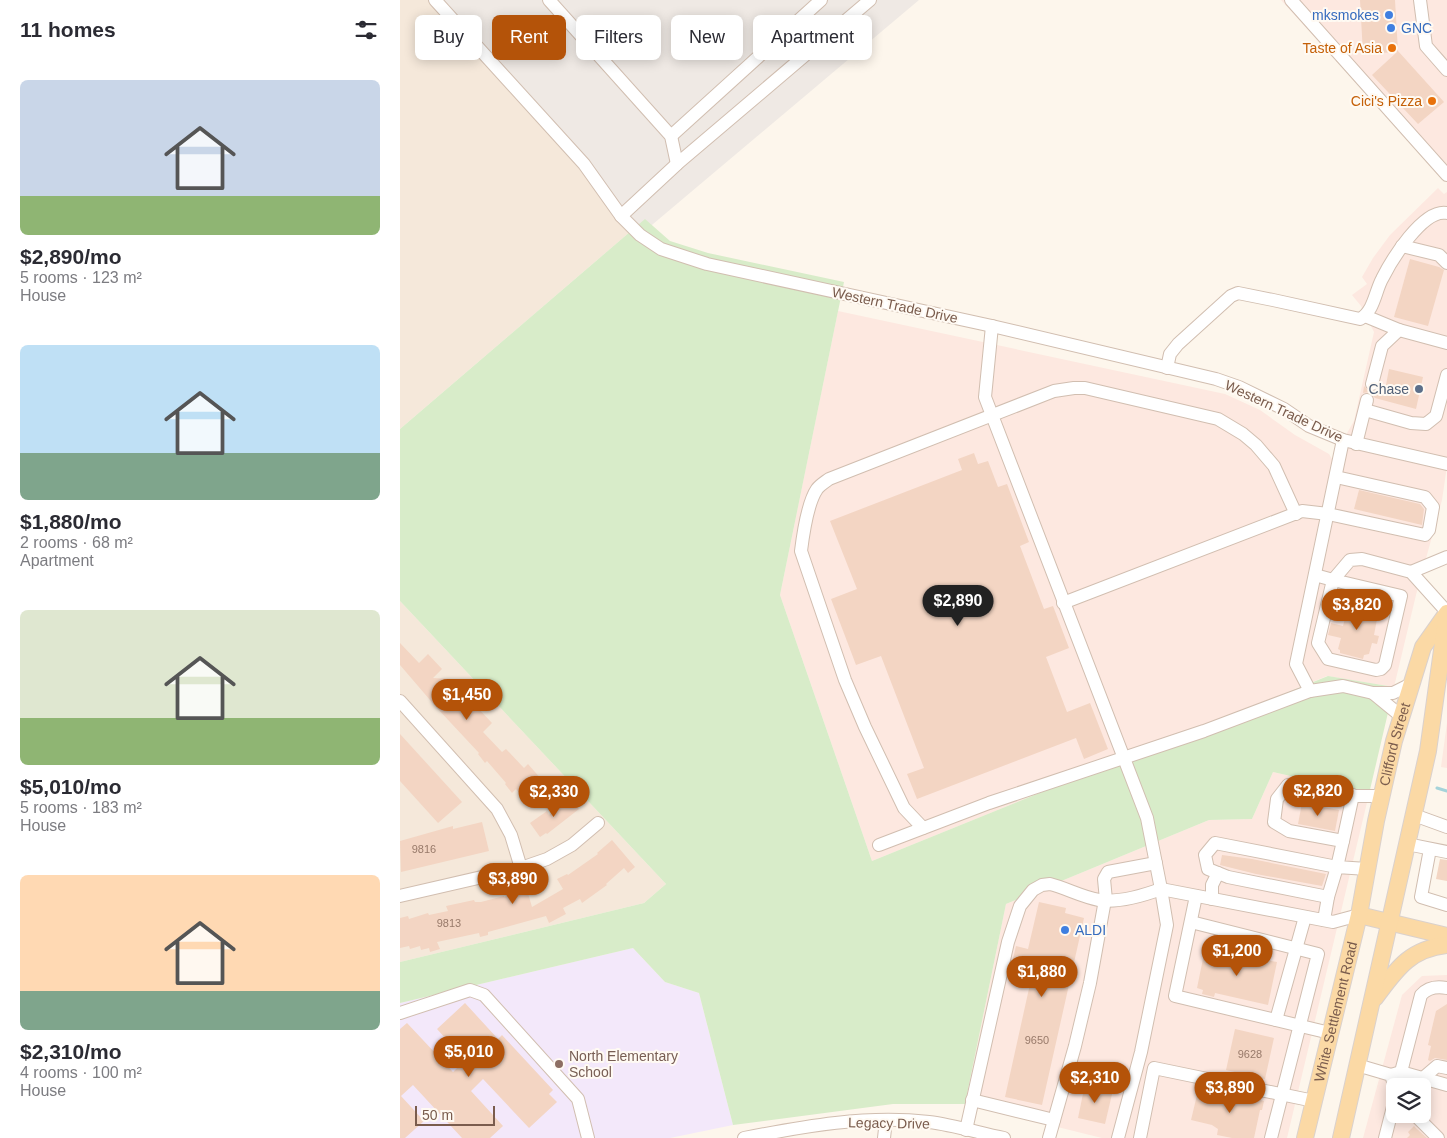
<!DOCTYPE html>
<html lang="en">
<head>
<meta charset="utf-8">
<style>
  :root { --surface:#fff; --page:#f7f7f7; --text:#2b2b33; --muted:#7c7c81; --accent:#b45309 }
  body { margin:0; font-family:Arial,sans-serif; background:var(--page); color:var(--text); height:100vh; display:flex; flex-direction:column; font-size:19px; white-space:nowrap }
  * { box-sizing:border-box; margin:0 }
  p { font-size:16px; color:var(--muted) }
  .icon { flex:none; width:28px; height:28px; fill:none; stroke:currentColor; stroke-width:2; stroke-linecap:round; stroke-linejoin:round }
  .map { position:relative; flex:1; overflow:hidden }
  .drawer { display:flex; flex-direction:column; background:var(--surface); width:400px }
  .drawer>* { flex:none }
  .guide { position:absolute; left:15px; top:15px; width:475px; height:45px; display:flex; gap:10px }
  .tools { position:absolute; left:986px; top:1078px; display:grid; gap:10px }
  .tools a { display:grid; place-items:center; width:45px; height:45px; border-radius:8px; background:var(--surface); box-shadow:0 2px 12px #0003; font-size:25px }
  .scale { position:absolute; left:15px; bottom:12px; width:80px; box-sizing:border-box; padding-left:5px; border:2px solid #7a5c4d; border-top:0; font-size:14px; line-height:18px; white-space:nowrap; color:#7a5c4d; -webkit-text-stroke:4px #fffaf3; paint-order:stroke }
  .price { position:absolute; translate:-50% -42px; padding:0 11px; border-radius:18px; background:var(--accent); color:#fff; font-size:16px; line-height:32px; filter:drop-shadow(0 1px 2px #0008) }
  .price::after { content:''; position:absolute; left:50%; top:30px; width:15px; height:11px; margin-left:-8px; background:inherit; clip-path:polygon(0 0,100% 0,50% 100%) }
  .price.selected { background:#222; color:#fff }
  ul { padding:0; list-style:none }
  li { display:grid; align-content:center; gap:10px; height:265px; padding:0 20px }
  li span { display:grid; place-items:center; height:155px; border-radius:8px; color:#555 }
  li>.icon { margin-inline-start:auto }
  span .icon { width:90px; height:90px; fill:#fffc; stroke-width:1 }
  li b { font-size:21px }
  h2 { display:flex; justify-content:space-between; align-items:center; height:60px; padding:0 20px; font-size:21px }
  .pill { padding:0 18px; border-radius:8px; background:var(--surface); box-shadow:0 2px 12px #0003; font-size:18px; line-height:45px }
  .pill.selected { background:var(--accent); color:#fff }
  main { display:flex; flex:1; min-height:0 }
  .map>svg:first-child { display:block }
  .residential { fill:#f5e8da }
  .commercial { fill:#fde8e0; fill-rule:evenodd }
  .industrial { fill:#efe9e4 }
  .education { fill:#f3e8fa }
  .green { fill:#d8ecc9 }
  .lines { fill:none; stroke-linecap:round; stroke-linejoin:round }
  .stream { stroke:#a5d3da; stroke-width:3 }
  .building { fill:#f3d5c3 }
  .minor-casing { stroke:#d1beb0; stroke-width:14 }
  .major-casing { stroke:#dad1cd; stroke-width:18 }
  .minor { stroke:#fff; stroke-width:12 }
  .major { stroke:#fbd9a5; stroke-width:16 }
  .shop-dot { fill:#3f7fe0; stroke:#fffaf3; stroke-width:2 }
  .food-dot { fill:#e8710a; stroke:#fffaf3; stroke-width:2 }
  .service-dot { fill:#5c6f8a; stroke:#fffaf3; stroke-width:2 }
  .education-dot { fill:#8d6e63; stroke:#fffaf3; stroke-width:2 }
  .labels { text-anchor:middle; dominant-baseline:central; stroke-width:4; stroke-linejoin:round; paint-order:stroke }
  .number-label { font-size:11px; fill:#987a6a }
  .shop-label { font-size:14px; fill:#366cbe; stroke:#fffaf3; text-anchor:start }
  .food-label { font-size:14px; fill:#c56008; stroke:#fffaf3; text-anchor:end }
  .street-label { font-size:14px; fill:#7a5c4d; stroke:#fffaf3 }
  .service-label { font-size:14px; fill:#4e5e75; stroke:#fffaf3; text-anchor:end }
  .education-label { font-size:14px; fill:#785e54; stroke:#fffaf3; text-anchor:start }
</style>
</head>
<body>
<main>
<section class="drawer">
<h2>11 homes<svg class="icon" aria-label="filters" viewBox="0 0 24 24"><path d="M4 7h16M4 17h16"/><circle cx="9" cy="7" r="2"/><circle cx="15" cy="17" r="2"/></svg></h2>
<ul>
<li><span style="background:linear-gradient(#c9d6e8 75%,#8fb573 0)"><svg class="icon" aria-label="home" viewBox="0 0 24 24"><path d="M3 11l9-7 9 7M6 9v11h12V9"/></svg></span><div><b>$2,890/mo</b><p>5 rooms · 123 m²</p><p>House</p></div></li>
<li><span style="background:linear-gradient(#bfe0f5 70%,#7fa58c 0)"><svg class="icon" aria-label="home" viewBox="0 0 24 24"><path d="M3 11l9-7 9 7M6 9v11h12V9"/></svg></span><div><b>$1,880/mo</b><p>2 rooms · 68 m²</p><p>Apartment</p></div></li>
<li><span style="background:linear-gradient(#dfe7d0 70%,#8fb573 0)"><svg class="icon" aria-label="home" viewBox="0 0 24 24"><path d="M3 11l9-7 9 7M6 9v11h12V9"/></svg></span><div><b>$5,010/mo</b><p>5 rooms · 183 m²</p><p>House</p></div></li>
<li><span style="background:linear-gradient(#ffd9b3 75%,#7fa58c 0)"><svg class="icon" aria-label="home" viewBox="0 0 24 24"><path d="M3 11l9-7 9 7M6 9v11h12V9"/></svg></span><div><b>$2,310/mo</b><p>4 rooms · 100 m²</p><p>House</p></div></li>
</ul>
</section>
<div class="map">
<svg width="1047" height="1138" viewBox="0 0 1047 1138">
  <rect width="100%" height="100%" fill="#fdf6ec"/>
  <!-- residential -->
  <g class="residential">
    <path d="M0,0h44l201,219 -245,210z"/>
    <path d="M0,601l266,283 -22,19 -244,59z"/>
  </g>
  <!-- commercial -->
  <g class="commercial">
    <path d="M881,0h166v182z"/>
    <path d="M1038,188l6,6 3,-2v274l-5,34 -26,95 -22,92 -67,-11 -455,185 -92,-266 58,-284 387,83 35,16 35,25 34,19 3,5 22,-38 20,-89 -13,-26 -9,-11 15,-11 -5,-7 11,-19 17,-23z"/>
    <path d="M1047,723v45l-6,-1z"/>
    <path d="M873,772l96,22 -82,344h-185l-137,-34 41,-200 203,-84 43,-1z"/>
    <path d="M1047,975v163h-84l39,-143 20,-19zM995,1086h27v28h-27z"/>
  </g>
  <!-- industrial -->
  <path class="industrial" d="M29,0h490l-279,235z"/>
  <!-- education -->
  <path class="education" d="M233,948l32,34 34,11 34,132 -63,13h-270v-135z"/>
  <!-- green -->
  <path class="green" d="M245,219l25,22 38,12 136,29 -64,313 92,266 456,-185 66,11 -25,107 -96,-22 -21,47 -43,1 -203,84 -41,200h-72l-160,21 -34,-132 -34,-11 -32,-34 -233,55v-41l244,-59 22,-19 -266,-283v-172z"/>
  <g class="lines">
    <!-- stream -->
    <path class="stream" d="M1037,788l10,3"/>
  </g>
  <!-- building -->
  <g class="building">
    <path d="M960,0h35l3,51 46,51 -26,22 -46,-49 25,-23 -34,2z"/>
    <path d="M1010,259l29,8 5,3 -16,56 -34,-9z"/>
    <path d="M989,369l34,8 -7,32 -41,-11 -6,-6 -6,1 1,-7 6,6h5l3,-3 7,1z"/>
    <path d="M574,453l4,11 10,-3 10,26 9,-3 22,58 -9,4 24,63 9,-3 16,42 -23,9 21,55 23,-9 18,46 -24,10 -8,-21 -159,61 -10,-25 17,-6 -43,-112 -25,9 -25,-66 26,-10 -27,-68 132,-51 -4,-11z"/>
    <path d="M959,490l61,14 4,5 -2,16 -68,-16z"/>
    <path d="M951,602l24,5 -1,6 4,1 -4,21 5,1 -2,8 -5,-1 -3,11 -5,1 -1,4 -23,-6v-3l-2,-1 3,-11 -13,-3 3,-12 12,3 5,-19 2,1z"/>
    <path d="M0,643l19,20 9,-9 14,15 -9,9 18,1v5l7,8 3,-2 31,33 -9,9 19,20 4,-3 18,19 4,-4 14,16 -20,16 -6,-7 -4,4 -7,-9 1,-1 -19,-22 -2,2 -7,-9 1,-1 -43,-46 -36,-42z"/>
    <path d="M0,734l62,68 -24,21 -38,-42z"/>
    <path d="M169,798l10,11 -32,25 -1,-1 -6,4 -10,-14 17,-12 2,4z"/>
    <path d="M902,803l37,7 -4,21 -37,-7z"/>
    <path d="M82,822l7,29 -88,21 -1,-31 53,-15v3z"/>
    <path d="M212,840l23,27 -7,6 -4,-5 -18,16 1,1 -25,18 -2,-4 -17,9 3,6 -17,9 -3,-7 -58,16v3l-8,2 -1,-4 -42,9 3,7 -10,3 -1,-4 -8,2 -1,-4 -10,3 -1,-3 -9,2v-30l8,-2 1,3 19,-6 1,2 19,-4 -2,-5 28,-6 1,2h6l23,-6v1l23,-7 5,17 31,-18 -6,-10 10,-5 1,1 30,-21 -1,-1z"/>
    <path d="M822,855l30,4 74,15 -4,12 -66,-12 -36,-9z"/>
    <path d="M1040,859l7,1v21l-11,-2z"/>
    <path d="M639,902l27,6 -1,5 19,5 -42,187 -37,-8 25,-113 -22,-5 8,-33 12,3z"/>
    <path d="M805,949l46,11v-3l26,5 -9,43 -53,-12 -1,4 -12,-3 1,-4 -6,-2z"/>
    <path d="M65,1003l33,36 4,-4 51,55 -4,4 8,8 -28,26 -46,-49 -12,12 32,35 -13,12h-28l-49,-53 -12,11 23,25 -19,17h-5v-109l7,-6 46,49 12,-12 -28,-31z"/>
    <path d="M1047,1004v56l-12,-2 -5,3 -2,-1 3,-14 -3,-1 8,-34z"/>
    <path d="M835,1029l39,9 -9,41 -39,-9z"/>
    <path d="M685,1084l28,6 -8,34 -27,-6z"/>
    <path d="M824,1091l27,5v2l13,3 -2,9h-2l-6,28h-22l-15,-3 1,-6 -6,-4 -21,-5 6,-25 25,6z"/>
    <path d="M1014,1126l3,3 10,9h-20l3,-3 -2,-3z"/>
  </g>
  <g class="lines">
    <defs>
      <g id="minor">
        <path d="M35,0l149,164 37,52 19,19 21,14 46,15 285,62 224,53 23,8 45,22 25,17 34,14 104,24"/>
        <path d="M149,0l122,136 6,28"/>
        <path d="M891,0l156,175"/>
        <path d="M1020,0l6,46 21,24"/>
        <path d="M271,136l150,-136"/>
        <path d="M221,216l56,-52 193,-164"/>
        <path d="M1002,246l37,9 8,8"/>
        <path d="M965,316l34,14"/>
        <path d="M592,326l-7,71 162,421 14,71 6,36 -26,127 -23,86"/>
        <path d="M767,368l3,-14 8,-10 53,-48 7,-3 35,7 87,19c14,-8 15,-27 22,-40 9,-18 41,-71 65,-66"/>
        <path d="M972,384l10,-38 17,-16 48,13"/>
        <path d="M965,410l46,13 15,1 10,-8 11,-41"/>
        <path d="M956,444l11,-44"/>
        <path d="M1011,572l36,-15"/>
        <path d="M915,575l18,5 -15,63 10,16 48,11 5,-1 4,-4 16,-69 -68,-16 17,-20 12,-1 49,13 36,40"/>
        <path d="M663,603l239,-92 26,3 97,21 4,-5 4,-23 -8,-10 -89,-20"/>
        <path d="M910,691l-14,-27 47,-224"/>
        <path d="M973,693l28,23"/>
        <path d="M0,701l97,108 14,26 10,33"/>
        <path d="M1014,815l33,12"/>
        <path d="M523,828l-19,-20 -39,-81 -20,-47 -44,-129c2,-16 7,-49 16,-62 3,-4 8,-7 12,-10l225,-88 20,-3h11l133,31 25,15 13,11 18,21 22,48"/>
        <path d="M943,841l10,-46"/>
        <path d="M1007,844l40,8"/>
        <path d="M479,845l110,-42 215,-72 106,-40 33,-5 30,7h20l18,-9"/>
        <path d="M1030,849l-9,48 26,8"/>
        <path d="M967,869l-30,-2 -9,30 -100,-20 -20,-8 -3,-14 10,-12 122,24 6,-26 -54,-10 -15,-9 3,-23 11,-14 67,11h27"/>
        <path d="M0,896l121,-28 26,-9 25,-14 26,-22"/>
        <path d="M796,896l-21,100 155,37"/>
        <path d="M812,899v-14l6,-12"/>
        <path d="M706,900l-2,-21 4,-7 48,-9"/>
        <path d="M924,920l4,-23"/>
        <path d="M791,922l127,32 -47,184"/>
        <path d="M0,1013l70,-23 14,5 94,104 10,39"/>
        <path d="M876,1020l29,-103"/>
        <path d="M957,1065l34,10 4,13"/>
        <path d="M1001,1072l46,13"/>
        <path d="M991,1075l10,-3 20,-77c7,-8 16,-9 26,-7"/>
        <path d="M1023,1078l14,-12 10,2"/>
        <path d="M572,1100l82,20"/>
        <path d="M1014,1114l24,24"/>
        <path d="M566,1130l42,-188 12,-36 13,-16 9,-5 8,-1c16,4 32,13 49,16 20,3 43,-4 62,-11l172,33 26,-7"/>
        <path d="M344,1138c61,-12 122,-23 185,-16 25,3 50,11 75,16"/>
        <path d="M484,1138l2,-18"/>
        <path d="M649,1138l26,-92 15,-63 15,-83"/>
        <path d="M740,1138l14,-70 160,33"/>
        <path d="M985,1138l10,-39"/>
      </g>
      <g id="major">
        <path d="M959,915l88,21"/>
        <path d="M975,998c21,-28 34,-49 72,-53"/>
        <path id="s1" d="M905,1138l54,-223 17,-94 18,-80 29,-94 24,-34"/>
        <path d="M941,1138l87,-387 19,-137"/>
      </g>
    </defs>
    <!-- minor casing -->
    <use href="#minor" class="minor-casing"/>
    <!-- major casing -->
    <use href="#major" class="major-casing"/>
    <!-- minor -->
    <use href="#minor" class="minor"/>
    <!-- major -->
    <use href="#major" class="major"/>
  </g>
  <!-- markers -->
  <g class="shop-dot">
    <circle cx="989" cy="15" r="5"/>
    <circle cx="991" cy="28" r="5"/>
    <circle cx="665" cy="930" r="5"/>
  </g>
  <g class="food-dot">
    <circle cx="992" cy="48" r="5"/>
    <circle cx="1032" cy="101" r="5"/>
  </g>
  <circle class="service-dot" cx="1019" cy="389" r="5"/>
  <circle class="education-dot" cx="159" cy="1064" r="5"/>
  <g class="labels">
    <!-- number labels -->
    <g class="number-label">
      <text x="24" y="849">9816</text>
      <text x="49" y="923">9813</text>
      <text x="637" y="1040">9650</text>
      <text x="850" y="1054">9628</text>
    </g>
    <!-- shop labels -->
    <g class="shop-label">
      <text x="979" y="15" text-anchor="end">mksmokes</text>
      <text x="1001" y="28">GNC</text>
      <text x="675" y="930">ALDI</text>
    </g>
    <!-- food labels -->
    <g class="food-label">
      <text x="982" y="48">Taste of Asia</text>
      <text x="1022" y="101">Cici's Pizza</text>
    </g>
    <!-- street labels -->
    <g class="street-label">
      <text transform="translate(495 305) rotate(12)">Western Trade Drive</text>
      <text transform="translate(884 411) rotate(25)">Western Trade Drive</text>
      <text stroke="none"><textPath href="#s1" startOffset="404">Clifford Street</textPath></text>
      <text stroke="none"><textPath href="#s1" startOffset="130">White Settlement Road</textPath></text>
      <text transform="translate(489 1123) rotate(1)">Legacy Drive</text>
    </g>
    <!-- service labels -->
    <g class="service-label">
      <text x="1009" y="389">Chase</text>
    </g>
    <!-- education labels -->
    <g class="education-label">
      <text x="169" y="1056">North Elementary<tspan x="169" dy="16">School</tspan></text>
    </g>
  </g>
</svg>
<div class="tools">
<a><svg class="icon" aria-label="layers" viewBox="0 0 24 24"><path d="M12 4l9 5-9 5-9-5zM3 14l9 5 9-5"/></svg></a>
</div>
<div class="scale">50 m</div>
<b class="price selected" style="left:558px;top:627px">$2,890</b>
<b class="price" style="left:957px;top:631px">$3,820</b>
<b class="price" style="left:67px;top:721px">$1,450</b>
<b class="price" style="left:918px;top:817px">$2,820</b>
<b class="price" style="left:154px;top:818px">$2,330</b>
<b class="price" style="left:113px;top:905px">$3,890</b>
<b class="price" style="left:837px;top:977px">$1,200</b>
<b class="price" style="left:642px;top:998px">$1,880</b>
<b class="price" style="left:69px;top:1078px">$5,010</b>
<b class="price" style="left:695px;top:1104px">$2,310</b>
<b class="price" style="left:830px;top:1114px">$3,890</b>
<div class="guide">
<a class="pill">Buy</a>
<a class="pill selected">Rent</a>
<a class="pill">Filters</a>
<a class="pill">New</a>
<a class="pill">Apartment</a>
</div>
</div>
</main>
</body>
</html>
